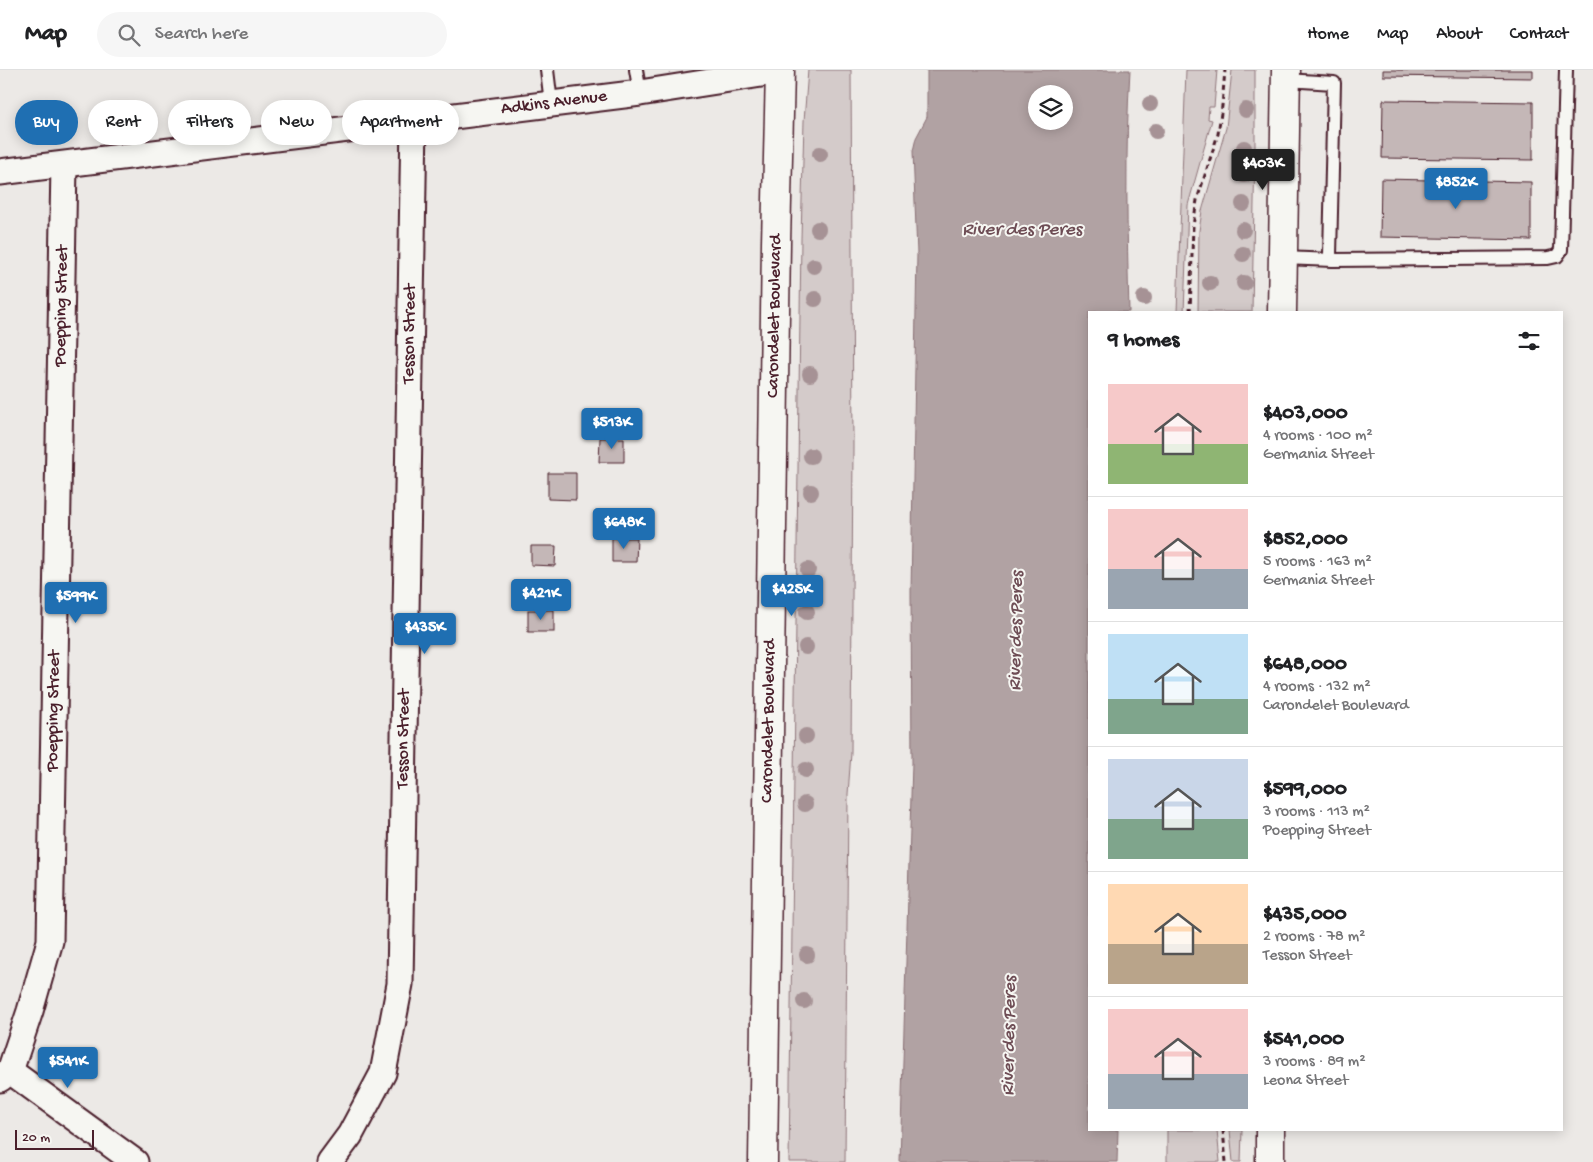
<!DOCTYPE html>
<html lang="en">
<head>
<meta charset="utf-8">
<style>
  :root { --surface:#fff; --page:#f6f6f6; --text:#202124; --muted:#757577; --line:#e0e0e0; --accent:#1f6fb2 }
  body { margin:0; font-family:"Gochi Hand",sans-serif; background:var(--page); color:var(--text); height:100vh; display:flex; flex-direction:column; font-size:19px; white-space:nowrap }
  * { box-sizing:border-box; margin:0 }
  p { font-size:16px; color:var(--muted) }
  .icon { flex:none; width:28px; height:28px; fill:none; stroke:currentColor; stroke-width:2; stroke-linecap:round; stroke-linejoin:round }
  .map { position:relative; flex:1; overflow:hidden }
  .drawer { position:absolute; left:1088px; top:241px; width:475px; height:820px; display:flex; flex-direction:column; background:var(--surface); border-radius:0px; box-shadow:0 2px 12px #0003 }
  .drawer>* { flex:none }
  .guide { position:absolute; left:15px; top:30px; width:475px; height:45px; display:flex; gap:10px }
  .fabs { position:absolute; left:1028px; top:15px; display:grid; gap:10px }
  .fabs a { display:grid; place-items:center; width:45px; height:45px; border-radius:50%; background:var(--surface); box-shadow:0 2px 12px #0003; font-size:25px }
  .scale { position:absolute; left:15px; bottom:12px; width:79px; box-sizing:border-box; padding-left:5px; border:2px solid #4a1f2b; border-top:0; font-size:14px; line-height:18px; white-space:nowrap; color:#4a1f2b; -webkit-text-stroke:4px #f6f6f2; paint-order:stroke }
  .price { position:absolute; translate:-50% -42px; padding:0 11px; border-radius:5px; background:var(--accent); color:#fff; font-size:16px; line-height:32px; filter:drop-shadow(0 1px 2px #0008) }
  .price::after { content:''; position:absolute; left:50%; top:30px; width:15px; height:11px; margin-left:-8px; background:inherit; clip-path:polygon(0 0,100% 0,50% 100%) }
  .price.selected { background:#222; color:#fff }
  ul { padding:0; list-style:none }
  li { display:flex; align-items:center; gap:15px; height:125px; padding:0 20px }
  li+li { border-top:1px solid var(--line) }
  li span { display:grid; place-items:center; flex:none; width:140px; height:100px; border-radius:0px; color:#555 }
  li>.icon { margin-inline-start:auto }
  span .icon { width:60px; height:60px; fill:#fffc; stroke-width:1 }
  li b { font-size:21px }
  h2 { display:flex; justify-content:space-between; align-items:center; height:60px; padding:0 20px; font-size:21px }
  .chip { padding:0 18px; border-radius:22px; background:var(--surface); box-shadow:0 2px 12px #0003; font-size:18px; line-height:45px }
  .chip.selected { background:var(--accent); color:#fff }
  header { display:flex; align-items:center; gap:30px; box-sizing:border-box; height:70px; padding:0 25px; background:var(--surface); border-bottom:1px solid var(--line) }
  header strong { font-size:24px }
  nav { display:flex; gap:28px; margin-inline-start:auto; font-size:18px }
  .search { width:350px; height:45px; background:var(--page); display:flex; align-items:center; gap:12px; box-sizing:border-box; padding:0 18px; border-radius:28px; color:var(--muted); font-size:19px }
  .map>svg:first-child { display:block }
  .green { fill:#d4cbca; stroke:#8f757a }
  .water { fill:#b1a2a3; stroke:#886e73; fill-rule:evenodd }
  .building { fill:#c4b7b7; stroke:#4a1f2b }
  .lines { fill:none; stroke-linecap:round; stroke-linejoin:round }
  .lane-casing { stroke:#4a1f2b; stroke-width:16 }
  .street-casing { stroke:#4a1f2b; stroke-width:29 }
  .secondary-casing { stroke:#4a1f2b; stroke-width:31 }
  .path { stroke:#4a1f2b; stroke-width:3; stroke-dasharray:5 4; stroke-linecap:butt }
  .lane { stroke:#f6f6f2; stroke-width:12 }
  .street { stroke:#f6f6f2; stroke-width:25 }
  .secondary { stroke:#f6f6f2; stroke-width:28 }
  .tree { fill:#a69295 }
  .labels { text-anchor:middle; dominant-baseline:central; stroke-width:4; stroke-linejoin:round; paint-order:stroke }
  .street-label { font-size:18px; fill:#4a1f2b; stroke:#f6f6f2 }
  .water-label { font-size:19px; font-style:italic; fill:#6e4d55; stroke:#f6f6f2 }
</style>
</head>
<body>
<header>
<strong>Map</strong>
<div class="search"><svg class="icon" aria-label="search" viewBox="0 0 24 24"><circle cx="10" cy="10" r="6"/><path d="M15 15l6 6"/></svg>Search here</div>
<nav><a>Home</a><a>Map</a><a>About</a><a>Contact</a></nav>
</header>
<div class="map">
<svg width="1593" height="1092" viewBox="0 0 1593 1092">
  <rect width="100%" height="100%" fill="#ece9e6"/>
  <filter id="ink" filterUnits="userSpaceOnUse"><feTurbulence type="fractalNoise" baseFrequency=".02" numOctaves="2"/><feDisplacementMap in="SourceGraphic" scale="10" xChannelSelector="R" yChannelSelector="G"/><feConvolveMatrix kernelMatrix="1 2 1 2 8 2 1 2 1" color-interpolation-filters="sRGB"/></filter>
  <g filter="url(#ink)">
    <!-- green -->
    <g class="green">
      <path d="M808,0h43l2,375 -2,308 -3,41 -3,368h-56l12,-923 3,-118z"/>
      <path d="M1186,0h31l-3,37h-5l-1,12 4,1 -24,85 -4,107h-7z"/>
      <path d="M1232,0h23v77l-3,165h-54l1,-81 3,-20 24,-83z"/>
      <path d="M1167,1060h50l3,32h-53z"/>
      <path d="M1230,1060h12l-1,32h-8z"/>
    </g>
    <!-- water -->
    <path class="water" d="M927,0h203c-5,81 -3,162 -1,242h-40v818h29l-1,32h-217l12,-399 -1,-171 6,-338 -4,-103 3,-13 11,-21zM1036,24h28v27h-28z"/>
    <!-- building -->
    <g class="building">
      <path d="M1383,0h150v8l-150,-2z"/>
      <path d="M1383,30l150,2v58l-151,-2z"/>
      <path d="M1381,109l150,3v58l-151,-3z"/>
      <path d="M600,368h24v24h-25z"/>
      <path d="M548,403h28v27l-28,-1z"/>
      <path d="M612,468h25l-1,24h-24z"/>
      <path d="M531,476h25l-1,20 -24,-1z"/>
      <rect x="528" y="540" width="26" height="22"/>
    </g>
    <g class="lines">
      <defs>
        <g id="lane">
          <path d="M547,0l4,33"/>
          <path d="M636,0l4,23"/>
          <path d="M1286,10l48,3 -4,172 3,5 215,-2 9,-2 4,-6 5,-180"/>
          <path d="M1283,188l50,2"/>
        </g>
        <g id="street">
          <path d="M0,102l640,-79 140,-22"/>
          <path d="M10,1001l20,-60 20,-70 14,-776"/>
          <path d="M0,1009l10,-8 125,91"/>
          <path d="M330,1092l20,-27 33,-62 17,-89 14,-864"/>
        </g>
        <g id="secondary">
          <path d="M1282,242l4,-242"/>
          <path d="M763,1092l13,-919 4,-173"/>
          <path d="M1270,1092v-32"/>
        </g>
      </defs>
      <!-- lane casing -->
      <use href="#lane" class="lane-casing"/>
      <!-- street casing -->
      <use href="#street" class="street-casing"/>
      <!-- secondary casing -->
      <use href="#secondary" class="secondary-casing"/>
      <!-- path -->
      <g class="path">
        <path d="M1190,242l3,-86 4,-26 21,-66 4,-28 3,-36"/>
        <path d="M1223,1060l3,32"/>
      </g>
      <!-- lane -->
      <use href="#lane" class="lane"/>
      <!-- street -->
      <use href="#street" class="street"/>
      <!-- secondary -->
      <use href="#secondary" class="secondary"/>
    </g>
    <!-- trees -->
    <g class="tree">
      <circle cx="1150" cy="34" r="8"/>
      <circle cx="1246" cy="40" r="8"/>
      <circle cx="1156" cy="61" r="8"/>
      <circle cx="1244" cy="78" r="8"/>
      <circle cx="820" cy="84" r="8"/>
      <circle cx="1244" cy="105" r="8"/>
      <circle cx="1243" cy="134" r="8"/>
      <circle cx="818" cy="159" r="8"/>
      <circle cx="1243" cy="160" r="8"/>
      <circle cx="1243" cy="184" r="8"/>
      <circle cx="814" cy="196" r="8"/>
      <circle cx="1210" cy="213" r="8"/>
      <circle cx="1244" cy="213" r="8"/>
      <circle cx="1144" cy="228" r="8"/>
      <circle cx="815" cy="229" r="8"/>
      <circle cx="810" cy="304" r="8"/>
      <circle cx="811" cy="386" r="8"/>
      <circle cx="811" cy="422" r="8"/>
      <circle cx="808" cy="500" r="8"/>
      <circle cx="807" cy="542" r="8"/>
      <circle cx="806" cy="577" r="8"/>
      <circle cx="806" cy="666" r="8"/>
      <circle cx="806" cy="700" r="8"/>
      <circle cx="805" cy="734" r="8"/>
      <circle cx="807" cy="885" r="8"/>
      <circle cx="804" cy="931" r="8"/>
    </g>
  </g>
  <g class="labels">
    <!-- street labels -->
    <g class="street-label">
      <text transform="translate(554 33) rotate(-7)">Adkins Avenue</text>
      <text transform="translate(62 236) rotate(-89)">Poepping Street</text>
      <text transform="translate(775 246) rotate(-89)">Carondelet Boulevard</text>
      <text transform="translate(410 264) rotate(-89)">Tesson Street</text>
      <text transform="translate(54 641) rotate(-89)">Poepping Street</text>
      <text transform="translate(769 651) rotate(-89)">Carondelet Boulevard</text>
      <text transform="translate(404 669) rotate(-89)">Tesson Street</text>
    </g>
    <!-- water labels -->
    <g class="water-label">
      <text x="1022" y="160">River des Peres</text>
      <text transform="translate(1017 561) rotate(-89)">River des Peres</text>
      <text transform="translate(1010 966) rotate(-89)">River des Peres</text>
    </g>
  </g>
</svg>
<div class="fabs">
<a><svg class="icon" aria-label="layers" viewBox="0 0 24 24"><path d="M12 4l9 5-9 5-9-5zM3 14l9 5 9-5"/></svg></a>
</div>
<div class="scale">20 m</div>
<b class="price selected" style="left:1263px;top:121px">$403K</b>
<b class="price" style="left:1456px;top:140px">$852K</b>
<b class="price" style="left:612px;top:380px">$513K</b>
<b class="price" style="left:624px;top:480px">$648K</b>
<b class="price" style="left:792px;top:547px">$425K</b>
<b class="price" style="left:541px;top:551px">$421K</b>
<b class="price" style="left:76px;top:554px">$599K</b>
<b class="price" style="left:425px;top:585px">$435K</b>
<b class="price" style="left:68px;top:1019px">$541K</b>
<div class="guide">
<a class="chip selected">Buy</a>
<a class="chip">Rent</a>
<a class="chip">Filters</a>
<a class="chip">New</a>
<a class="chip">Apartment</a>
</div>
<section class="drawer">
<h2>9 homes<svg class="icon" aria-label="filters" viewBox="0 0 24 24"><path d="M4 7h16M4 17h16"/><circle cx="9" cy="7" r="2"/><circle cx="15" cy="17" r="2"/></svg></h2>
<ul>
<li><span style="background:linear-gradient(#f6c9c9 60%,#8fb573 0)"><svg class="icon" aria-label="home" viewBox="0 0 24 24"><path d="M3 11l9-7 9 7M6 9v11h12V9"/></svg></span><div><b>$403,000</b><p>4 rooms · 100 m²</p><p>Germania Street</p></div></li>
<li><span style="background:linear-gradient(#f6c9c9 60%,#9aa5b1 0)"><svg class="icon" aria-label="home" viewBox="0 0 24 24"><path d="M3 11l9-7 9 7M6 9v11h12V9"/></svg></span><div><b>$852,000</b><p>5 rooms · 163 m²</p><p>Germania Street</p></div></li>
<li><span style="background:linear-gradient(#bfe0f5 65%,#7fa58c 0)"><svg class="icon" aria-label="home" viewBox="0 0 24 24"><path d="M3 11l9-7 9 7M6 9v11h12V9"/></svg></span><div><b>$648,000</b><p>4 rooms · 132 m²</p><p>Carondelet Boulevard</p></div></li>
<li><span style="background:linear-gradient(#c9d6e8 60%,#7fa58c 0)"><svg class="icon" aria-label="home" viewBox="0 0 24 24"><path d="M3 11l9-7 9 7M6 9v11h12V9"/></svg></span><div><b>$599,000</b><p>3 rooms · 113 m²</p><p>Poepping Street</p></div></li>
<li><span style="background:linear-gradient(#ffd9b3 60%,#b9a48a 0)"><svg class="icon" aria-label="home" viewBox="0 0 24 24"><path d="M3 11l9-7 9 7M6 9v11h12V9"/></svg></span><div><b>$435,000</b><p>2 rooms · 78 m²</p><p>Tesson Street</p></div></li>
<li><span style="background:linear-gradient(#f6c9c9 65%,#9aa5b1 0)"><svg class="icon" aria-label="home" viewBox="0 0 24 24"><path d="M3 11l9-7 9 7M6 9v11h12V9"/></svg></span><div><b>$541,000</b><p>3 rooms · 89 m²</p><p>Leona Street</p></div></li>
</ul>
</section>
</div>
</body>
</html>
